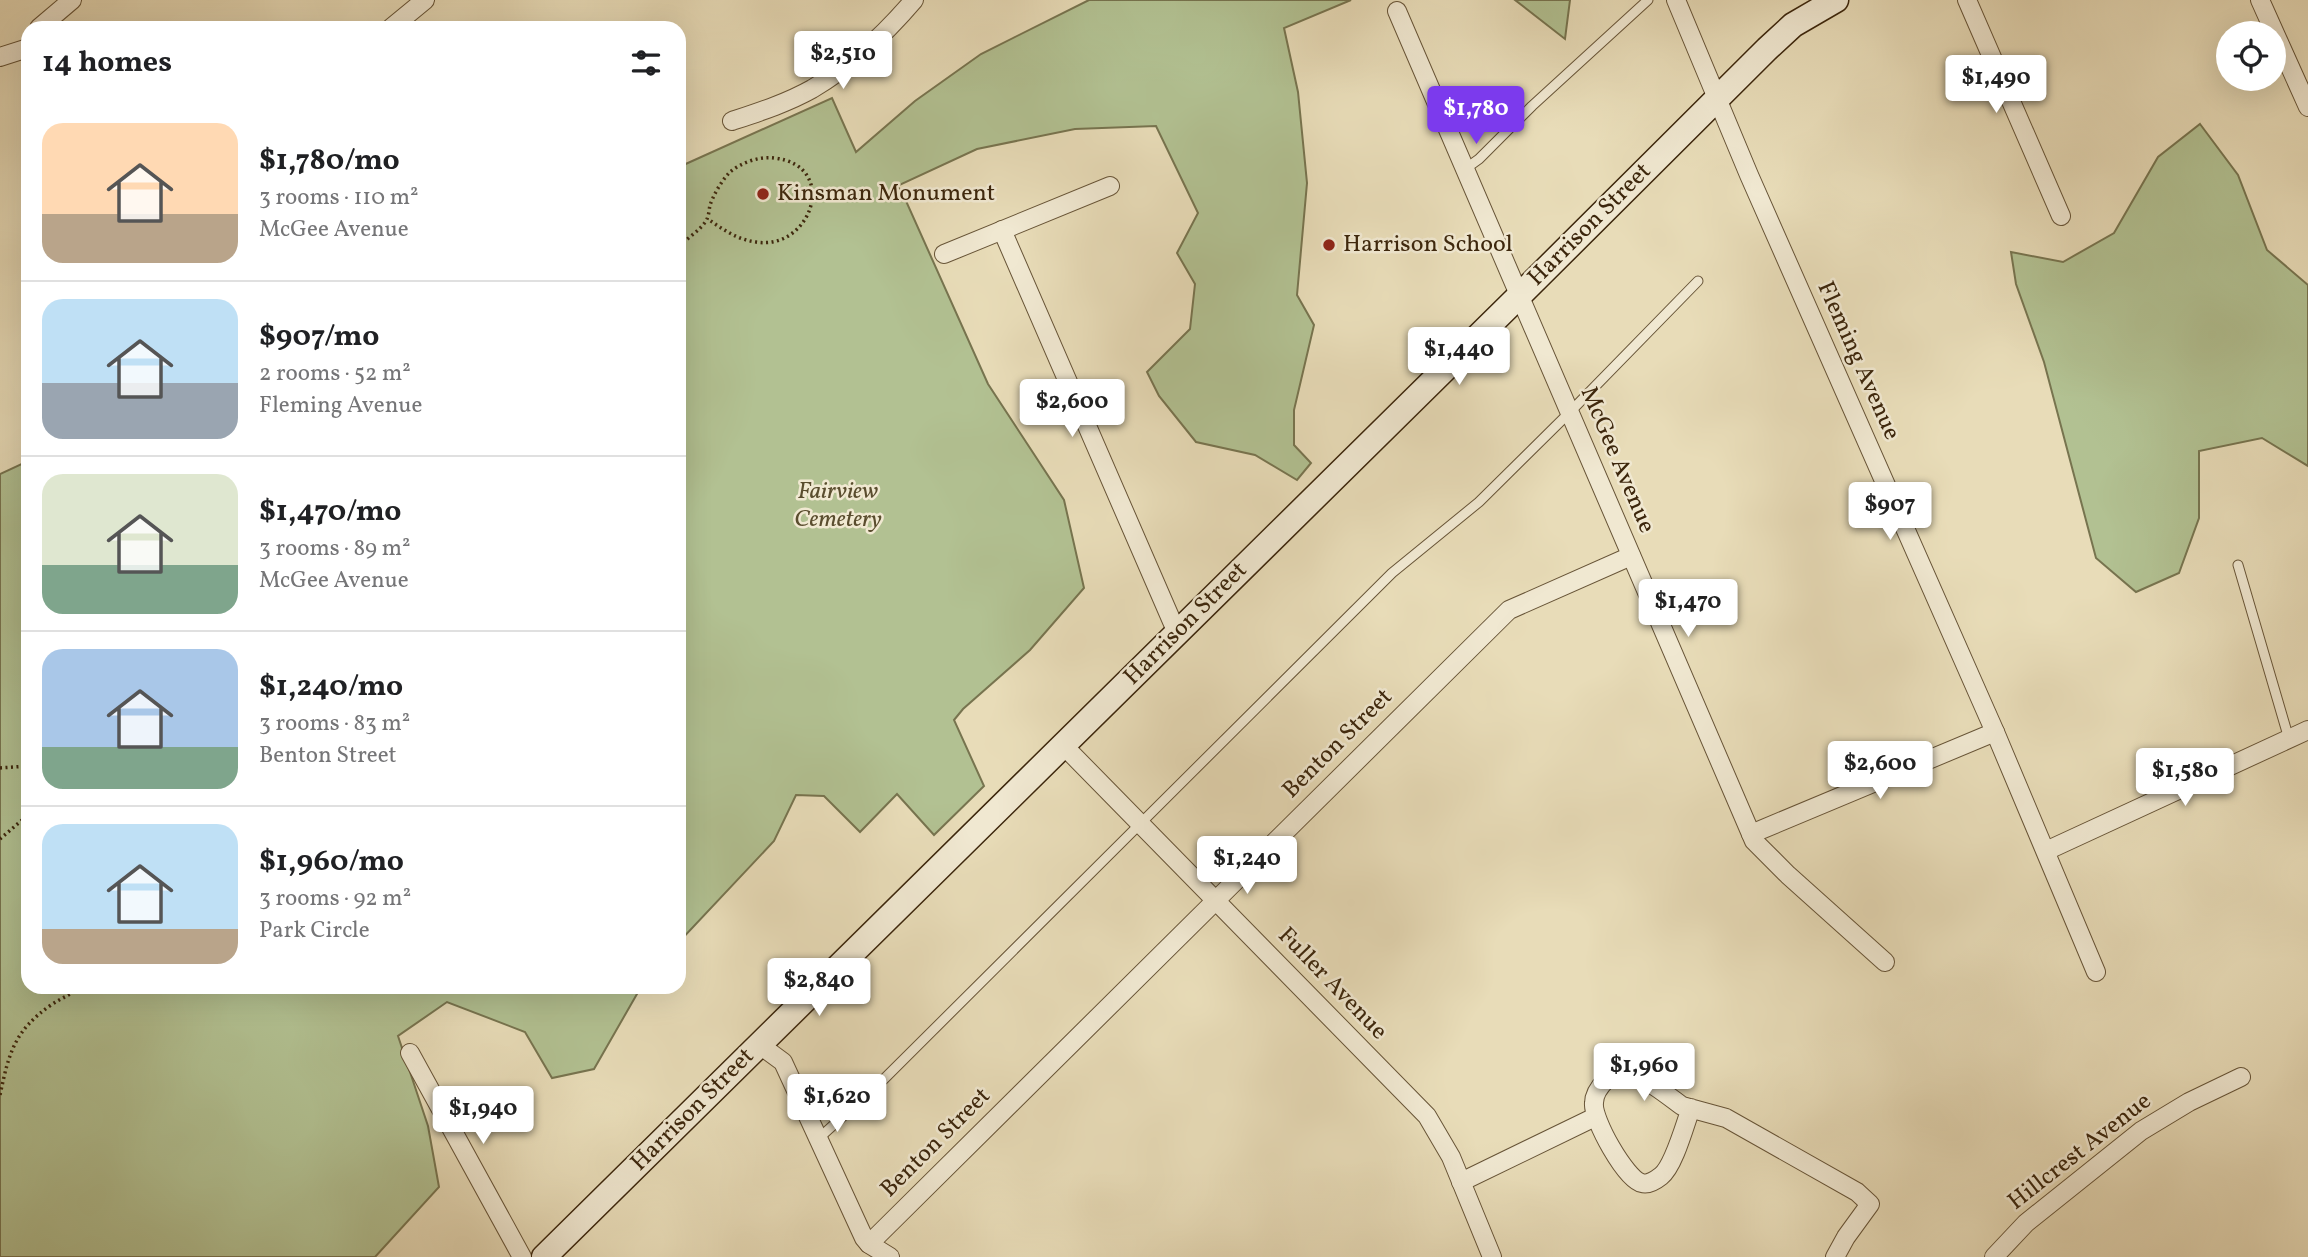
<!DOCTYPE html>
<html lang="en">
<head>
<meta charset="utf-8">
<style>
  :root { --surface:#fff; --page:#f2f2f2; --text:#202124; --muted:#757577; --line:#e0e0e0; --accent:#7c3aed }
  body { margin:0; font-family:Vollkorn,serif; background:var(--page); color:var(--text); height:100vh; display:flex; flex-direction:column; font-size:26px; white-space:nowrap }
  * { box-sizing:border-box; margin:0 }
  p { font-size:23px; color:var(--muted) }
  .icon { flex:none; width:38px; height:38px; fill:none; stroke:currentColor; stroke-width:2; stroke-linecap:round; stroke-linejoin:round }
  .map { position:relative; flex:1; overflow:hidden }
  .drawer { position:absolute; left:21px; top:21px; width:665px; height:973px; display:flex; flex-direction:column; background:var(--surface); border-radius:21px; box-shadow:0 7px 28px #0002 }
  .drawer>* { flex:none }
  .buttons { position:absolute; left:2216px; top:21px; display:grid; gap:14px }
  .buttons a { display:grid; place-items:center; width:70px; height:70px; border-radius:50%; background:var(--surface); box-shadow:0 7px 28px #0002; font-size:35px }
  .price { position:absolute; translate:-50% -60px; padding:0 16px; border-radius:7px; background:#fff; color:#222; font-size:23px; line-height:46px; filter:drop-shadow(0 2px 4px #0008) }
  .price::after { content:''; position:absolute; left:50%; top:42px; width:21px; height:16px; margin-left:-10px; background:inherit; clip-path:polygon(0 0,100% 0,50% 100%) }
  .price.selected { background:var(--accent); color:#fff }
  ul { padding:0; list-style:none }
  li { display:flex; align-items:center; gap:21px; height:175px; padding:0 21px }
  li+li { border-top:2px solid var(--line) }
  li span { display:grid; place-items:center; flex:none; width:196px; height:140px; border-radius:21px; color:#555 }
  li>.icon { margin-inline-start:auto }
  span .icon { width:84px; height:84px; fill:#fffc; stroke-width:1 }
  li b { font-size:30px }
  h2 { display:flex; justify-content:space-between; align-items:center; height:84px; padding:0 21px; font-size:30px }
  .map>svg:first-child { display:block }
  .green { fill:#b2c192; stroke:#77744f; stroke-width:2 }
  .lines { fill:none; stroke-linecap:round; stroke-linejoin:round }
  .lane-casing { stroke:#675437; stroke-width:11 }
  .street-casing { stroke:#675437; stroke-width:20 }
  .secondary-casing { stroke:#3c260c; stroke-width:27 }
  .path { stroke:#3c260c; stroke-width:3.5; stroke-dasharray:2 3.5; stroke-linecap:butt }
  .lane { stroke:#f0e8d1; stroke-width:9 }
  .street { stroke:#f0e8d1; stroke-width:18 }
  .secondary { stroke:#f0e8d1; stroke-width:24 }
  .poi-dot { fill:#8f2418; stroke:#f0e8d1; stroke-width:2.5 }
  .labels { text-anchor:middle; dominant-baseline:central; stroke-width:5; stroke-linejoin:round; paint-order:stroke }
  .poi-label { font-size:24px; fill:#3c260c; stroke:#f0e8d1; text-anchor:start }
  .street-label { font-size:24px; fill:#3c260c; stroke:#f0e8d1 }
  .park-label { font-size:24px; font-style:italic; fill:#5a4d2e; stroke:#f0e8d1 }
</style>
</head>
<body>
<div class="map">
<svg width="2308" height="1257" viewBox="0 0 2308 1257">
  <rect width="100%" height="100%" fill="#e8dcb8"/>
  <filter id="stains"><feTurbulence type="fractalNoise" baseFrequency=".00286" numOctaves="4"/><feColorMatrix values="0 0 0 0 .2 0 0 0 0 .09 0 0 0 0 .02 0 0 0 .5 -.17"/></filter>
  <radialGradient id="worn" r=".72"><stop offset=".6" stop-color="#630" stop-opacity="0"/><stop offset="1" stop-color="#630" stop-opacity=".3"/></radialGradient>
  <!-- green -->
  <g class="green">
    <path d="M1089,0h262l-67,28 14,64 9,91 -10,112 17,30 -20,85v35l17,18 -14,17 -42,-25 -59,-13 -37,-46 -12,-24 43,-43 5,-45 -18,-31 21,-40 -42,-87 -81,3 -98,20 -80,37 5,6 86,192 76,116 20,88 -54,62 -67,59 -9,11 30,66 -50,49 -37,-41 -37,38 -36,-36 -28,-1 -22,46 -95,101v-775l153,-69 24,54 59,-51 66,-47z"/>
    <path d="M1515,0h55l-5,39z"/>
    <path d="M2200,124l38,51 29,75 41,35v181l-46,-28 -63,13v67l-20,55 -43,19 -40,-34 -52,-196 -28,-78 -5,-32 52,10 51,-29 44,-76z"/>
    <path d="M28,461v526h613l-47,82 -42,9 -27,-46 -78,-30 -49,34 30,90 11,61 -64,70h-375v-783z"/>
  </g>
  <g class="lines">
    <defs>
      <g id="lane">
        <path d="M1465,169l14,-10 53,-53 116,-106"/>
        <path d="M2238,565l51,174"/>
        <path d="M818,1139l65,-59 509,-507 87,-71 91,-90 128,-131"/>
      </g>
      <g id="street">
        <path d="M1676,0l73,175 246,557 101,240"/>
        <path d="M1967,0l94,216"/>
        <path d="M2260,0l48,107"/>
        <path d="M1397,11l357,830 34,34 97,87"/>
        <path d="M39,28l33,-28"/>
        <path d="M391,28l34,-28"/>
        <path d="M0,57l28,-9"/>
        <path d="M732,121c27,-9 55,-18 80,-32 39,-23 73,-55 102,-89"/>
        <path d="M1002,230l175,403"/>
        <path d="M944,254l166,-68"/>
        <path d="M1063,745l364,371 24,41 41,100"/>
        <path d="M1751,834l244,-102"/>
        <path d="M2046,851l262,-121"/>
        <path d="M760,1045l23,17 81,176 5,6 21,13"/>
        <path d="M410,1053l112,204"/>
        <path d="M1691,1108c-6,16 -17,58 -30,68 -5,4 -13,9 -19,7 -16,-3 -50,-64 -48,-80 0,-8 6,-17 12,-23 8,-6 16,-7 26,-5 17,5 35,20 50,31l44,12 131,74 13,12 -24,33 -11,20"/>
        <path d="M1461,1182l134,-65"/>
        <path d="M869,1244l640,-634 122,-54"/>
        <path d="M1994,1257l32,-34 115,-92 48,-29 52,-25"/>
      </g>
      <path id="secondary" d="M544,1257l975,-961 248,-247 26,-24 43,-25"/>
    </defs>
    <!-- lane casing -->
    <use href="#lane" class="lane-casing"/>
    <!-- street casing -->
    <use href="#street" class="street-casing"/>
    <!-- secondary casing -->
    <use href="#secondary" class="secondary-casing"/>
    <!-- path -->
    <g class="path">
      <path d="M679,246c9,-8 21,-16 27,-25 3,-5 3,-11 4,-16 4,-11 11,-23 19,-32 11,-10 30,-17 45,-15 66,7 38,93 -18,84 -18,-2 -34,-13 -48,-23"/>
      <path d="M0,768l28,-2"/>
      <path d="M0,839l28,-24"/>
      <path d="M0,1095c9,-42 14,-64 51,-90 10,-7 20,-10 29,-18"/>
    </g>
    <!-- lane -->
    <use href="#lane" class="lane"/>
    <!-- street -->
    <use href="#street" class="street"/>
    <!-- secondary -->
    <use href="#secondary" class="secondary"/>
  </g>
  <!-- markers -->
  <g class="poi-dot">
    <circle cx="763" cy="194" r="7"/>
    <circle cx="1329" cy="245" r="7"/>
  </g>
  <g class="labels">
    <!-- poi labels -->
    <g class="poi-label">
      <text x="777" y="194">Kinsman Monument</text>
      <text x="1343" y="245">Harrison School</text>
    </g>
    <!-- street labels -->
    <g class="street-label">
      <text transform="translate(1590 225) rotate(-45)">Harrison Street</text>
      <text transform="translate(1858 361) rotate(66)">Fleming Avenue</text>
      <text transform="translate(1617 460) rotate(67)">McGee Avenue</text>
      <text transform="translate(1186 624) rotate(-45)">Harrison Street</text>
      <text transform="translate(1338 744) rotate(-45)">Benton Street</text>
      <text transform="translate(1332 984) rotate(46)">Fuller Avenue</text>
      <text transform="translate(693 1110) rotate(-45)">Harrison Street</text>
      <text transform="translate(936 1143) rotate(-45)">Benton Street</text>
      <text transform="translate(2080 1152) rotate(-38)">Hillcrest Avenue</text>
    </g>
    <!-- park labels -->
    <g class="park-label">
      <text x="838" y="492">Fairview<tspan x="838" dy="28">Cemetery</tspan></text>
    </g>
  </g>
  <rect width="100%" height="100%" filter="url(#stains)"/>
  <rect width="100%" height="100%" fill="url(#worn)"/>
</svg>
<div class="buttons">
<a><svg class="icon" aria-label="locate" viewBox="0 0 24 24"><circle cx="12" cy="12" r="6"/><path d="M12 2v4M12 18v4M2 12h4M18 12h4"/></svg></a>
</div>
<b class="price" style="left:843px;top:91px">$2,510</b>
<b class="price" style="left:1996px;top:115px">$1,490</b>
<b class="price selected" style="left:1476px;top:146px">$1,780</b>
<b class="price" style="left:1459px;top:387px">$1,440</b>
<b class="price" style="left:1072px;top:439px">$2,600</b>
<b class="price" style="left:1890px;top:542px">$907</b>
<b class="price" style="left:1688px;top:639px">$1,470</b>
<b class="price" style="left:1880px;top:801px">$2,600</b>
<b class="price" style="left:2185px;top:808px">$1,580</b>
<b class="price" style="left:1247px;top:896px">$1,240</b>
<b class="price" style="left:819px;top:1018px">$2,840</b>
<b class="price" style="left:1644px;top:1103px">$1,960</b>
<b class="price" style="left:837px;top:1134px">$1,620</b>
<b class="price" style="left:483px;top:1146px">$1,940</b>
<section class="drawer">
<h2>14 homes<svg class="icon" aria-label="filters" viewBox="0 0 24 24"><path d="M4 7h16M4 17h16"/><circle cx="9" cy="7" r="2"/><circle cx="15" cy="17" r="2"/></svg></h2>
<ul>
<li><span style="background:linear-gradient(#ffd9b3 65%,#b9a48a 0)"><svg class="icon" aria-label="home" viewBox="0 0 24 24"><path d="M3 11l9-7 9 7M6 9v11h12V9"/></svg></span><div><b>$1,780/mo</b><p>3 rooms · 110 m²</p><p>McGee Avenue</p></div></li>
<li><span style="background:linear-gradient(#bfe0f5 60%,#9aa5b1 0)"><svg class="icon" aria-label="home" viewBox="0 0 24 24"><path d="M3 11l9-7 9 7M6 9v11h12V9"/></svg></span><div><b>$907/mo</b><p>2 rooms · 52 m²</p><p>Fleming Avenue</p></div></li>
<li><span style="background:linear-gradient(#dfe7d0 65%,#7fa58c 0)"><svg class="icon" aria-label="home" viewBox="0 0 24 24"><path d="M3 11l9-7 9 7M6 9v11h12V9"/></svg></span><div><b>$1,470/mo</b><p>3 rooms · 89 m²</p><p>McGee Avenue</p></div></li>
<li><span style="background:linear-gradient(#a9c7e8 70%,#7fa58c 0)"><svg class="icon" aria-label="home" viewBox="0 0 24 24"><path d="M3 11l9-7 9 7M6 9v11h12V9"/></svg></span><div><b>$1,240/mo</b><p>3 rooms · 83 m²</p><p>Benton Street</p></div></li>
<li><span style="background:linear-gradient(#bfe0f5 75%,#b9a48a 0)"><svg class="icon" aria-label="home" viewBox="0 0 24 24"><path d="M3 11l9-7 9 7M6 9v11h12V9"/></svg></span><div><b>$1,960/mo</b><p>3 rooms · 92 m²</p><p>Park Circle</p></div></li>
</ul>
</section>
</div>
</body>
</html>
